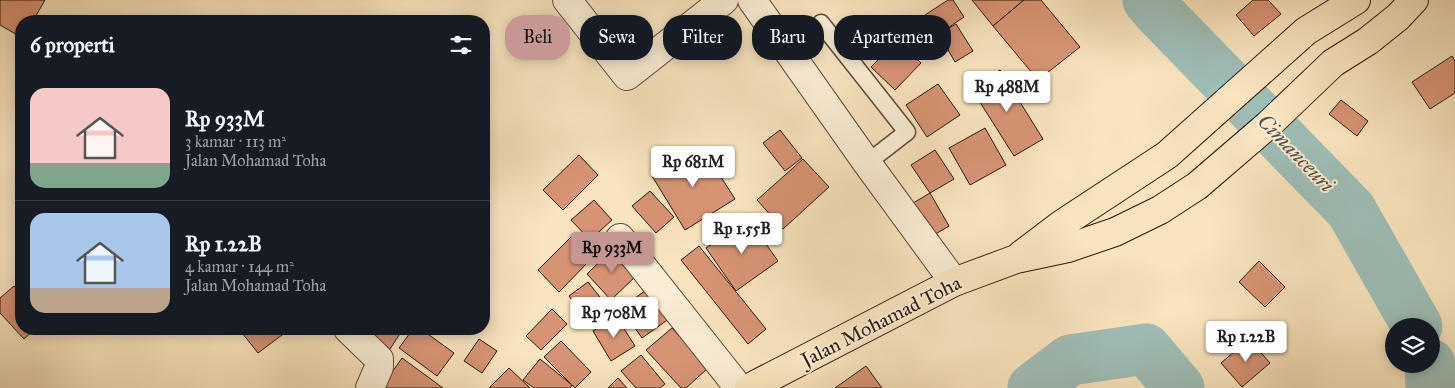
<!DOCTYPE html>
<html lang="id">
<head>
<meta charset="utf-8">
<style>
  :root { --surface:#171b24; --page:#20242c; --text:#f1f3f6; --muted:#9ea1a6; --line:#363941; --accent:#c59692 }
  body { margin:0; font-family:"IM FELL Great Primer",serif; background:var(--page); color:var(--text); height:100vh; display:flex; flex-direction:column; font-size:19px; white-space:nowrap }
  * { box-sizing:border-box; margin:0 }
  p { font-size:16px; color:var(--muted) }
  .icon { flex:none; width:28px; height:28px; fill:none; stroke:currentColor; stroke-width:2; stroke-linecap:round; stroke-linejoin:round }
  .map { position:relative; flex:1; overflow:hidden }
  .details { position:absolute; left:15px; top:15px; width:475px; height:320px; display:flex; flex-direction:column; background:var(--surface); border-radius:20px; box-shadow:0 2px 12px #0003 }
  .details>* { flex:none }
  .top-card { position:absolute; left:505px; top:15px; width:475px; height:45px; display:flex; gap:10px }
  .tools { position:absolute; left:1385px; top:318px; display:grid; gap:10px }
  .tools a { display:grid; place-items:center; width:55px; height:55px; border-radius:50%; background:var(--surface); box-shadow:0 2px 12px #0003; font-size:25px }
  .price { position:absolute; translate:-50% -42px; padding:0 11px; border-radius:5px; background:#fff; color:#222; font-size:16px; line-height:32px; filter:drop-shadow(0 1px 2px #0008) }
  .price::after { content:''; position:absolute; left:50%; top:30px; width:15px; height:11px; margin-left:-8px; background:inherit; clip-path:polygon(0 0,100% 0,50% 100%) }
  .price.current { background:var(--accent); color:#111 }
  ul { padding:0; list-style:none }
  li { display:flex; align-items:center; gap:15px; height:125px; padding:0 15px }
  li+li { border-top:1px solid var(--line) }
  li span { display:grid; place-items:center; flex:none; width:140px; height:100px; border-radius:15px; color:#555 }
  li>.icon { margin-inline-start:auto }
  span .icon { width:60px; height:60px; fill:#fffc; stroke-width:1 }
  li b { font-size:21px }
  h2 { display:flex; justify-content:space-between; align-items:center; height:60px; padding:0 15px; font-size:21px }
  .chip { padding:0 18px; border-radius:20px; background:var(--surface); box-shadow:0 2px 12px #0003; font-size:18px; line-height:45px }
  .chip.current { background:var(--accent); color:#111 }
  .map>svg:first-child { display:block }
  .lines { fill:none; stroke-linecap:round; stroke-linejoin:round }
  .river { stroke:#9ebeb7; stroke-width:51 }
  .building { fill:#d79474; stroke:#2d160d }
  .lane-casing { stroke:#604a39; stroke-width:19 }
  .street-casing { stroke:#604a39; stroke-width:30 }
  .primary-casing { stroke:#2d160d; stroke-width:30 }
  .lane { stroke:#faedd5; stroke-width:16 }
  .street { stroke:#faedd5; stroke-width:28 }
  .primary { stroke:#f8e4be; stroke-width:28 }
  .labels { text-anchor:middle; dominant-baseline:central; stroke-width:4; stroke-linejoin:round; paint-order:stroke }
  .street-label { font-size:20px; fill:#2d160d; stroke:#faedd5 }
  .water-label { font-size:21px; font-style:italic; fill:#555148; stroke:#faedd5 }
</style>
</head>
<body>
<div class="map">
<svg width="1455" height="388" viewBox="0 0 1455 388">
  <rect width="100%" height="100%" fill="#f8e4be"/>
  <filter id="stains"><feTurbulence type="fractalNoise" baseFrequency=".004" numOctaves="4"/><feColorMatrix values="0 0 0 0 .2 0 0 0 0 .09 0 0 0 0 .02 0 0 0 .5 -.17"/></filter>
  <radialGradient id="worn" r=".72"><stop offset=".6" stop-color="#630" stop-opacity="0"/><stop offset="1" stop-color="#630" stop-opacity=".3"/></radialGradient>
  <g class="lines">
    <!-- river -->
    <g class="river">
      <path d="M1148,0l13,15 190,195 66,116"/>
      <path d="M1430,364l1,24"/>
      <path d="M1033,388l37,-28 76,-11 33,39"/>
    </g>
  </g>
  <!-- building -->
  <g class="building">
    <path d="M0,0h45l-12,21h-12v16l-21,-12z"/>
    <path d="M948,0h5l11,17 -25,17 -14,-19z"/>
    <path d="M972,0h52l-31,26z"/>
    <path d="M1024,0h17l39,47 -42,33 -45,-54z"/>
    <path d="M1253,0h15l13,14 -27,22 -18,-21z"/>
    <path d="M956,24l17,27 -18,11 -16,-28z"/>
    <path d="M897,40l24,23 -26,27 -24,-23z"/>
    <path d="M1452,56l3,5v32l-25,16 -18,-27z"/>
    <path d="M1000,70l43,69 -29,17 -43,-68z"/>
    <path d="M938,84l22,31 -33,22 -21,-32z"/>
    <path d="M1341,100l27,21 -11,15 -28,-22z"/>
    <path d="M985,128l21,37 -36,20 -21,-37z"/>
    <path d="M780,130l22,28 -17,13 -22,-28z"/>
    <path d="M701,146l34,53 -50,31 -33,-54z"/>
    <path d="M935,150l19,29 -24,14 -19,-28z"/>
    <path d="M579,155l19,20 -35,35 -20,-20z"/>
    <path d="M803,159l26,28 -46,42 -26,-29z"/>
    <path d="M650,191l24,26 -18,16 -24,-27z"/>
    <path d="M930,193l19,33 -22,13 -19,-33z"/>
    <path d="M594,200l18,20 -22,20 -19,-20z"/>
    <path d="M748,219l30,42 -42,30 -30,-43z"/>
    <path d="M572,236l21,21 -34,35 -21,-22z"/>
    <path d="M699,246l67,83 -18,15 -67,-84z"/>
    <path d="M614,248l24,26 -27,26 -24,-26z"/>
    <path d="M1259,261l26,26 -20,20 -26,-25z"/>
    <path d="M588,282l19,24 -20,15 -18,-25z"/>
    <path d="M14,286l7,8v35h14l-11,10 -24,-26v-15z"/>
    <path d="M652,286l21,30 -31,22 -21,-30z"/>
    <path d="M552,309l15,15 -26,26 -15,-14z"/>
    <path d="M616,316l19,30 -24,15 -18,-30z"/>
    <path d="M672,328l36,40 -22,20h-5l-35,-38z"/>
    <path d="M239,329h51l-32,24z"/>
    <path d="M366,329h37l-13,20 -26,-18z"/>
    <path d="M413,329h8l33,24 -17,23 -38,-28z"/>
    <path d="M479,339l18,12 -15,22 -18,-12z"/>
    <path d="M1249,339l21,24 -28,24 -21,-24z"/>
    <path d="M561,341l30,31 -16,16 -31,-31z"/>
    <path d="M641,355l24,29 -5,4h-24l-15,-17z"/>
    <path d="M402,358l41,30h-62z"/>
    <path d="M540,359l32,26 -2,3h-36l-11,-8z"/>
    <path d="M866,366l16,22h-47z"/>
    <path d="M509,368l21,20h-41z"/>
    <path d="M618,378l9,10h-19z"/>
  </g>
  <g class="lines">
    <defs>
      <path id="lane" d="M821,23l86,109 -40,31"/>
      <g id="street">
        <path d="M567,0l60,76 97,-76"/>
        <path d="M752,0l115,163 87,119"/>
        <path d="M620,238l119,150"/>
        <path d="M348,329l31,30v8l-9,21"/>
      </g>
      <g id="primary">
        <path d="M1021,255l41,-31 105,-69 139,-124 50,-31"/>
        <path d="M749,388l205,-106 62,-23 52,-11 47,-16 45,-22 37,-24 71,-61 65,-62 35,-22 30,-24 16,-17"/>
      </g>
    </defs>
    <!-- lane casing -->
    <use href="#lane" class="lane-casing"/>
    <!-- street casing -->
    <use href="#street" class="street-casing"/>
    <!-- primary casing -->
    <use href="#primary" class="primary-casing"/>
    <!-- lane -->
    <use href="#lane" class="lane"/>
    <!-- street -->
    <use href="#street" class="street"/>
    <!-- primary -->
    <use href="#primary" class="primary"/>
  </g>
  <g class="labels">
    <!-- street labels -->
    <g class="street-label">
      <text transform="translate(881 321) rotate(-27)">Jalan Mohamad Toha</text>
    </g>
    <!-- water labels -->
    <g class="water-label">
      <text transform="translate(1296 153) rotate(46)">Cimanceuri</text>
    </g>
  </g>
  <rect width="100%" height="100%" filter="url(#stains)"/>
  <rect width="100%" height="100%" fill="url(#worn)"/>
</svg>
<div class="tools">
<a><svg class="icon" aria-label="layers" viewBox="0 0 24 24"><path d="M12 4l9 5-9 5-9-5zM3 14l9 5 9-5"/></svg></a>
</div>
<b class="price" style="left:1007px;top:113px">Rp 488M</b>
<b class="price" style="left:693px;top:188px">Rp 681M</b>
<b class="price" style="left:742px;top:255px">Rp 1.55B</b>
<b class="price current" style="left:612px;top:274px">Rp 933M</b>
<b class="price" style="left:614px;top:339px">Rp 708M</b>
<b class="price" style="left:1246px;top:363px">Rp 1.22B</b>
<div class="top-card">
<a class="chip current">Beli</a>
<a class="chip">Sewa</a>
<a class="chip">Filter</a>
<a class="chip">Baru</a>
<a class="chip">Apartemen</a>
</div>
<section class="details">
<h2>6 properti<svg class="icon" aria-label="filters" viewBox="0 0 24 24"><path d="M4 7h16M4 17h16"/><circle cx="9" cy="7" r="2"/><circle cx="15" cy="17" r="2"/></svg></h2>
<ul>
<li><span style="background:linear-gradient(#f6c9c9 75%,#7fa58c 0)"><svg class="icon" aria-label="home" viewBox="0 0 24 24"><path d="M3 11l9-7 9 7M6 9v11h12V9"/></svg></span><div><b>Rp 933M</b><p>3 kamar · 113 m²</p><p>Jalan Mohamad Toha</p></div></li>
<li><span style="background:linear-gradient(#a9c7e8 75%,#b9a48a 0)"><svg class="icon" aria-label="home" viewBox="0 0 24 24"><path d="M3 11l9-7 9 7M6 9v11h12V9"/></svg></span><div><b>Rp 1.22B</b><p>4 kamar · 144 m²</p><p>Jalan Mohamad Toha</p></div></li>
</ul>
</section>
</div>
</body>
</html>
